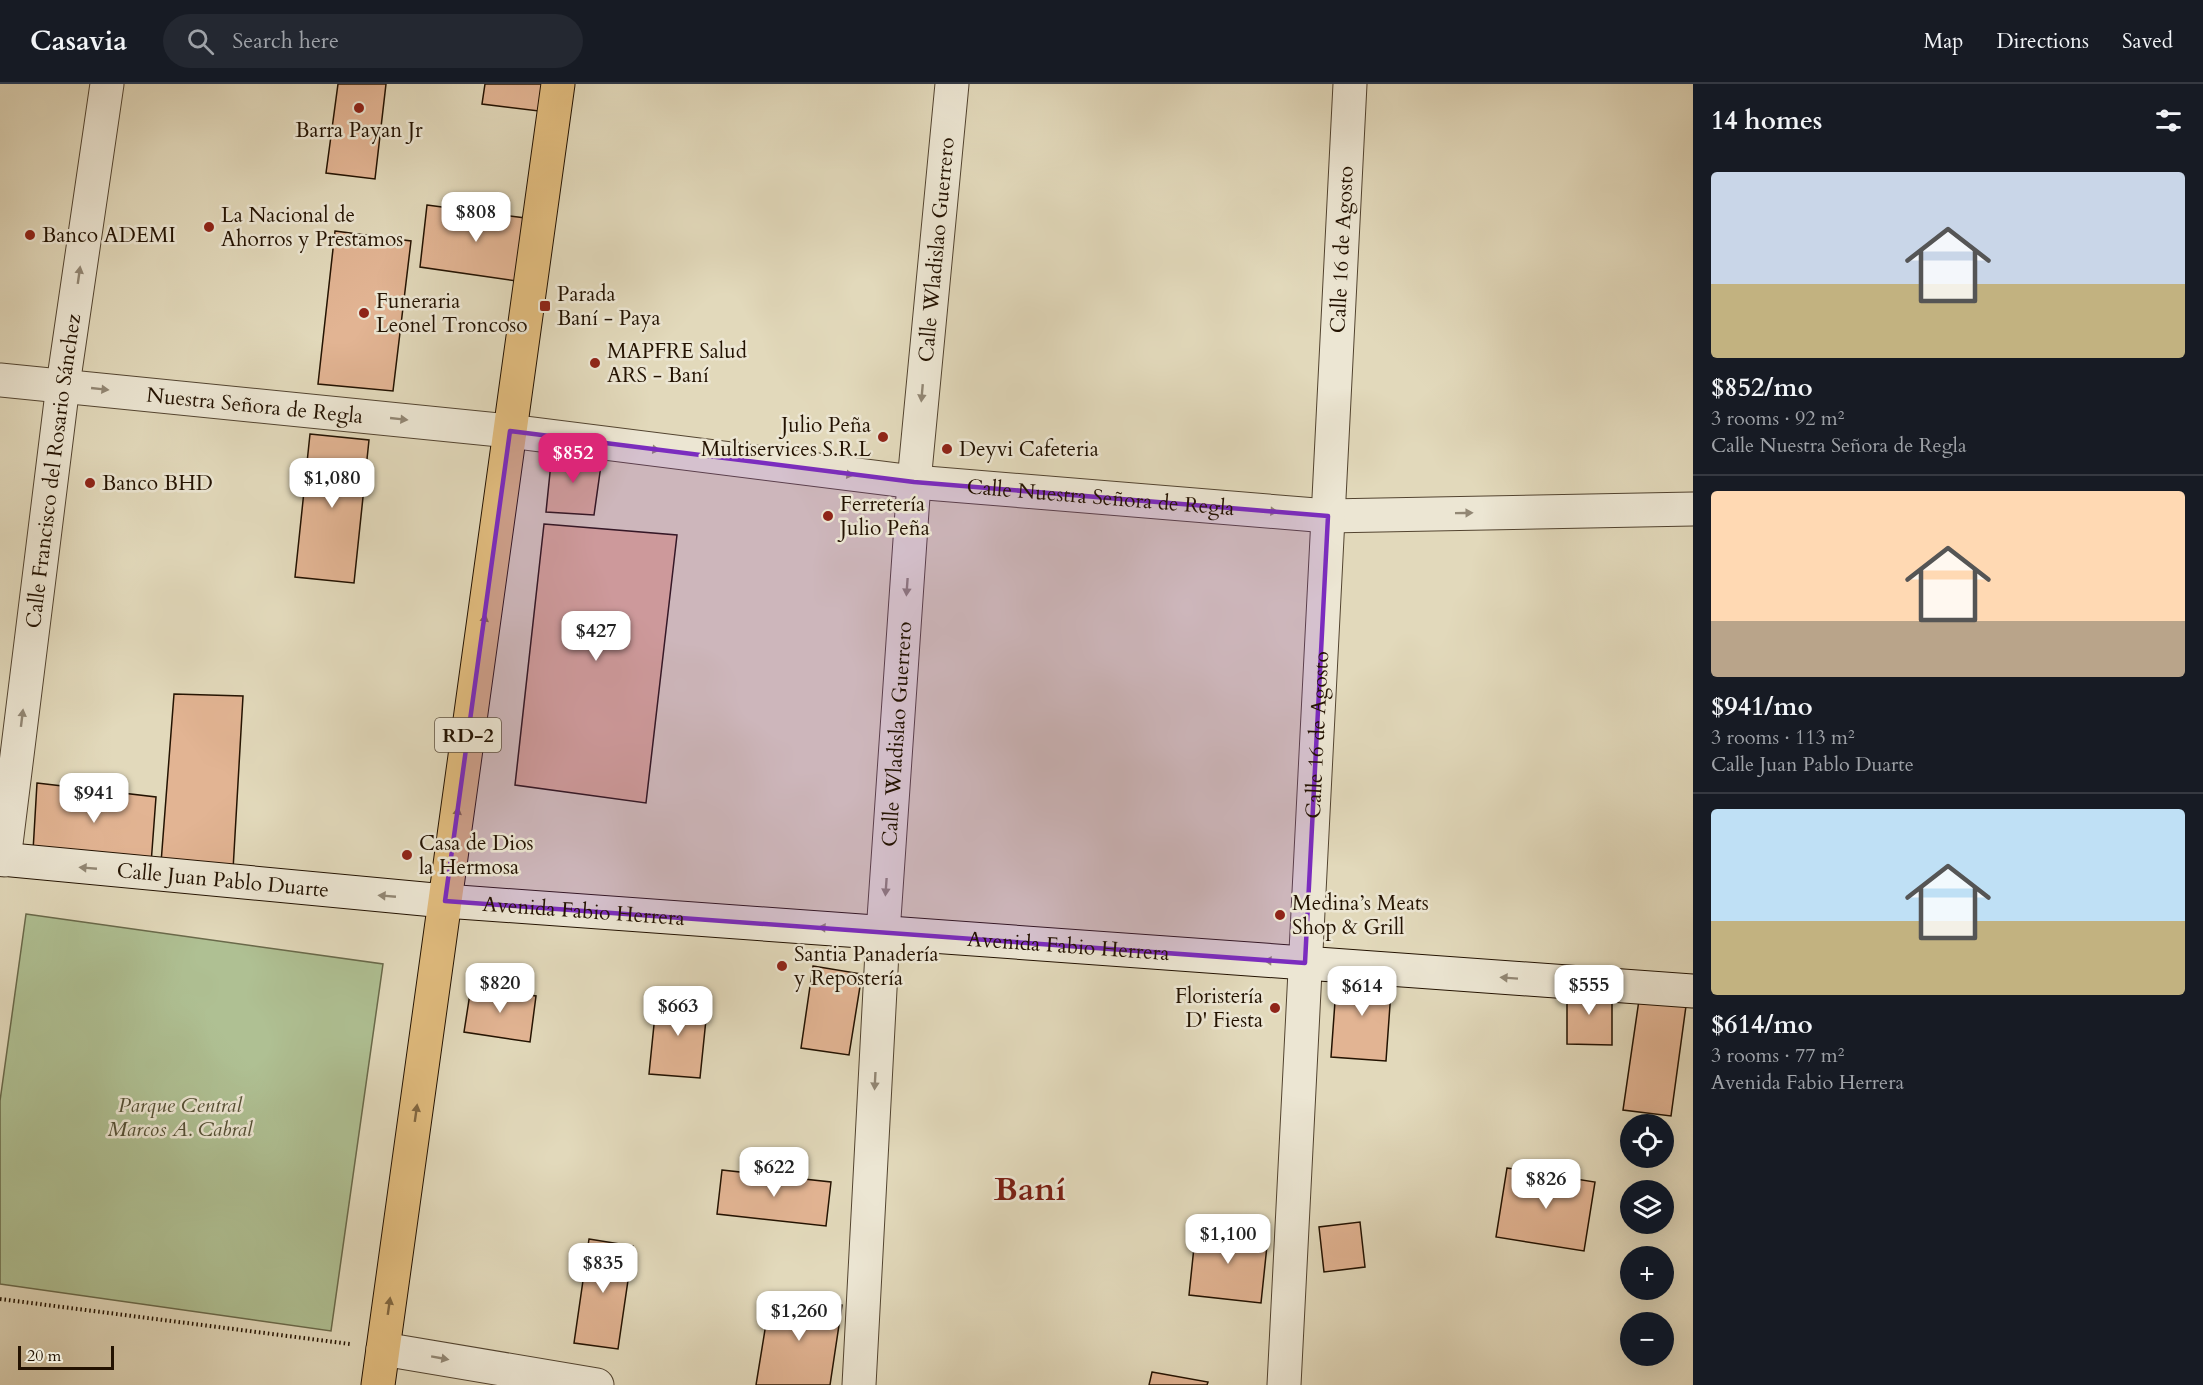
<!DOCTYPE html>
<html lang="en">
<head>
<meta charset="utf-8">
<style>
  :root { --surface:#171b24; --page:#242831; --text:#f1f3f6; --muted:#9ea1a6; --line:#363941; --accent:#db2777 }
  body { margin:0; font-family:Cardo,serif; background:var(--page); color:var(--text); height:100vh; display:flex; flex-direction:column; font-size:22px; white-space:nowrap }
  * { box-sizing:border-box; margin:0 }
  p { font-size:20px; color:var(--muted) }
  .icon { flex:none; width:33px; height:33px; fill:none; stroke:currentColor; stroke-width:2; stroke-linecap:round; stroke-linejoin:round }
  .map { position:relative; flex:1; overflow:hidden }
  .sheet { display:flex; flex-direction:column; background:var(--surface); width:510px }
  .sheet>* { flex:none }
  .controls { position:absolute; left:1620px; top:1030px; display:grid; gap:12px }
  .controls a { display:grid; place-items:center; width:54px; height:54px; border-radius:50%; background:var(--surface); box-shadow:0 6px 24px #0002; font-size:30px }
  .scale { position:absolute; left:18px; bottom:15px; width:96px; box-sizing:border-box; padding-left:6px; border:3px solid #231201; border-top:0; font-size:16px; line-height:21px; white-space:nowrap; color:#231201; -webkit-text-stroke:4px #ece6d3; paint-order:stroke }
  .price { position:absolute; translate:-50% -51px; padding:0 14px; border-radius:12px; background:#fff; color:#222; font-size:20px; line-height:39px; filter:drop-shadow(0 2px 3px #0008) }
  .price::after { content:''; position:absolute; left:50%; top:36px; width:18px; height:14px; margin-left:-9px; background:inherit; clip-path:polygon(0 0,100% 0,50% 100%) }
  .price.on { background:var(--accent); color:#fff }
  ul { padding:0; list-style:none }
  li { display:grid; align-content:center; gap:12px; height:318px; padding:0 18px }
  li+li { border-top:2px solid var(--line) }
  li span { display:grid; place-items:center; height:186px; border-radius:6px; color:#555 }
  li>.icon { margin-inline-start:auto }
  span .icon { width:108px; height:108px; fill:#fffc; stroke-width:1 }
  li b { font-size:26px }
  h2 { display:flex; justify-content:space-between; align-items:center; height:72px; padding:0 18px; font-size:26px }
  header { display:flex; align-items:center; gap:36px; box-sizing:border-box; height:84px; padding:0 30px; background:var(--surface); border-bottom:2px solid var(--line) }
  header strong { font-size:28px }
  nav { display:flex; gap:33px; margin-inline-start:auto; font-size:21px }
  .search { width:420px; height:54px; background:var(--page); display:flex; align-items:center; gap:15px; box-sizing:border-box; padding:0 21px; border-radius:33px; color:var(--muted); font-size:22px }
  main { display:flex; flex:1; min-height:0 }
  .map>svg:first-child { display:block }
  .green { fill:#afc093; stroke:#69694a; stroke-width:1.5 }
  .building { fill:#e2b493; stroke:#231201; stroke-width:1.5 }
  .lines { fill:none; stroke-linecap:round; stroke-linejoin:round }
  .street-casing { stroke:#534430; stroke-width:35 }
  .secondary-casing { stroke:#231201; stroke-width:35 }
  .primary-casing { stroke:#231201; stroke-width:35 }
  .path { stroke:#231201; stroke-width:4; stroke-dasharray:1.5 3; stroke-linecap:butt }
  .street { stroke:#ece6d3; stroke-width:33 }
  .secondary { stroke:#ece6d3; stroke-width:33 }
  .primary { stroke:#e1bc7e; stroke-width:33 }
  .oneway { fill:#928774 }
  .oneway2 { fill:#826740 }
  .marked { fill:#7b2cbf; fill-opacity:0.2; stroke:#7b2cbf; stroke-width:4.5; stroke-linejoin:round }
  .poi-dot { fill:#8f2418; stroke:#ece6d3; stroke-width:2 }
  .labels { text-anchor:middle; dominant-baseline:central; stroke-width:5; stroke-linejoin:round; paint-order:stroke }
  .shield { fill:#ece6d3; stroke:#5f5240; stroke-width:1.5 }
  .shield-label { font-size:20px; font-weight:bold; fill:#231201 }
  .poi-label { font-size:21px; fill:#231201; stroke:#ece6d3; text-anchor:start }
  .street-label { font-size:21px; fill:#231201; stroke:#ece6d3 }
  .park-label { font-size:21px; font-style:italic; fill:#544f34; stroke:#ece6d3 }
  .town-label { font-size:33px; font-weight:bold; fill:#7a1f14; stroke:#ece6d3 }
</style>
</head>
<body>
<header>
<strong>Casavia</strong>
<div class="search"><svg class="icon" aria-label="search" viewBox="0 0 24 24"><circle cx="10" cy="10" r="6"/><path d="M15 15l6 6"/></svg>Search here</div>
<nav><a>Map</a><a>Directions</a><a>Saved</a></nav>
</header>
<main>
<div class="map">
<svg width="1693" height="1301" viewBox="0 0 1693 1301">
  <rect width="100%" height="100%" fill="#e2d9bb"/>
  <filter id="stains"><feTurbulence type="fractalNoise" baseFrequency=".00333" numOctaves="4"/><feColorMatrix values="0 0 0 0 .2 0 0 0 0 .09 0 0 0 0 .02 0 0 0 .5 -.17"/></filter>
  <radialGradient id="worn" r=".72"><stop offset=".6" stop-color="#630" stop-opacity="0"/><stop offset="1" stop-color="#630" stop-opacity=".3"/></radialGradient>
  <!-- green -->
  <path class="green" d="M26,830l357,50 -52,367 -331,-47v-183z"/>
  <!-- building -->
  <g class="building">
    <path d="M338,0h48l-11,95 -49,-6z"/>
    <path d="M485,0h67l-5,28 -65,-8z"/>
    <path d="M427,121l106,14 -10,63 -103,-15z"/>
    <path d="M335,147l76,10 -18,150 -75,-7z"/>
    <path d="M310,350l59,6 -15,143 -59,-6z"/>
    <path d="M552,369l50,5 -8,57 -48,-3z"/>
    <path d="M544,440l133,11 -31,268 -131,-18z"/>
    <path d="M174,610l69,2 -10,174 -72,-7z"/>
    <path d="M37,699l119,14 -5,67 -118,-13z"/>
    <path d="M813,882l49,8 -13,81 -48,-7z"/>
    <path d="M1337,890l55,3 -6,84 -55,-4z"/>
    <path d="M471,903l65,9 -6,46 -66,-10z"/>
    <path d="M1567,904l45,1v56l-45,-1z"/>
    <path d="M657,911l51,5 -8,78 -51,-4z"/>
    <path d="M1639,916l47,6 -15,110 -48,-6z"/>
    <path d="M1507,1084l88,14 -11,69 -88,-14z"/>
    <path d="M722,1086l109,12 -5,44 -109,-12z"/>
    <path d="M1360,1138l5,45 -41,5 -5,-45z"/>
    <path d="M1196,1144l72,8 -7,67 -72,-8z"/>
    <path d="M589,1155l44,7 -15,103 -44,-6z"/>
    <path d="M771,1209l71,12 -12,80h-74z"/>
    <path d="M1152,1288l56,10 -1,3h-58z"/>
  </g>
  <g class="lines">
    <defs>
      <g id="street">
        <path id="s1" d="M0,296l510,51 404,51 414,34 365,-7"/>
        <path id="s2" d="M4,776l59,-475 44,-301"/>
        <path d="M383,1265l214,36"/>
        <path id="s3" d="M859,1301l24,-452 31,-451 38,-398"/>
        <path id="s4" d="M1284,1301l66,-1301"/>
      </g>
      <g id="secondary">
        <path id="s5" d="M0,775l445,42 1248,90"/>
      </g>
      <path id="primary" d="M378,1301l180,-1301"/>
    </defs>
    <!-- street casing -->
    <use href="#street" class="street-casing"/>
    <!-- secondary casing -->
    <use href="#secondary" class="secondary-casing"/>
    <!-- primary casing -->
    <use href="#primary" class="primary-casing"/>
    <!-- path -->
    <path class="path" d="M0,1215l350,45"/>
    <!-- street -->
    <use href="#street" class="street"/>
    <!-- secondary -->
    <use href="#secondary" class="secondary"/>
    <!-- primary -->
    <use href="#primary" class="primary"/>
  </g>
  <!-- one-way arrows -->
  <defs><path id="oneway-solid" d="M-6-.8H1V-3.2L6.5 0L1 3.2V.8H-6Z" transform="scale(1.5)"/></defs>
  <g class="oneway">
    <use href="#oneway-solid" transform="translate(79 191) rotate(-82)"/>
    <use href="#oneway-solid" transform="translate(100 305) rotate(6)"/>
    <use href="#oneway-solid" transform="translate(922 309) rotate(95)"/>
    <use href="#oneway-solid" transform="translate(399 335) rotate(6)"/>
    <use href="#oneway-solid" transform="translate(651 365) rotate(7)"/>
    <use href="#oneway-solid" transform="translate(845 390) rotate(7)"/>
    <use href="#oneway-solid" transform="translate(1269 427) rotate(5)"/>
    <use href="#oneway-solid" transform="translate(1464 429) rotate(-1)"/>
    <use href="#oneway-solid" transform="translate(907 503) rotate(94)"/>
    <use href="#oneway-solid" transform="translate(22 634) rotate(-83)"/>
    <use href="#oneway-solid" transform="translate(88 784) rotate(-175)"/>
    <use href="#oneway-solid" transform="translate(886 803) rotate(94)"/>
    <use href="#oneway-solid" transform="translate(387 812) rotate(-175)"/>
    <use href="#oneway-solid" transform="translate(827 844) rotate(-176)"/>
    <use href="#oneway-solid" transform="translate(1273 877) rotate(-176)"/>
    <use href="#oneway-solid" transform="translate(1509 894) rotate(-176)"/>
    <use href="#oneway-solid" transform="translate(875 997) rotate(93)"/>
    <use href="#oneway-solid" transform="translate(440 1274) rotate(10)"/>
  </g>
  <g class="oneway2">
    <use href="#oneway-solid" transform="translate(484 539) rotate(-82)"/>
    <use href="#oneway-solid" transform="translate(457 732) rotate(-82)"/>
    <use href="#oneway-solid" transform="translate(416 1029) rotate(-82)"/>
    <use href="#oneway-solid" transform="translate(389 1222) rotate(-82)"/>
  </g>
  <!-- marked area -->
  <path class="marked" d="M510,347l404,51 414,34 -23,447 -860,-62z"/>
  <!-- markers -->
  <g class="poi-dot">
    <circle cx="359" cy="24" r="6"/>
    <circle cx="209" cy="143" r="6"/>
    <circle cx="30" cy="151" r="6"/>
    <rect x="539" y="216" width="12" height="12" rx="3"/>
    <circle cx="364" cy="229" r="6"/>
    <circle cx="595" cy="279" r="6"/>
    <circle cx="883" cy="353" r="6"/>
    <circle cx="947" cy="365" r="6"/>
    <circle cx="90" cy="399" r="6"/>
    <circle cx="828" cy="432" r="6"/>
    <circle cx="407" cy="771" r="6"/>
    <circle cx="1280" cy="831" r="6"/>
    <circle cx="782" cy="882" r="6"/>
    <circle cx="1275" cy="924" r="6"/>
  </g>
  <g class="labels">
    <!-- shield labels -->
    <rect class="shield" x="435" y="634" width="66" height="34" rx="4.5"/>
    <g class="shield-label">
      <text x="468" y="651">RD-2</text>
    </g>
    <!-- poi labels -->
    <g class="poi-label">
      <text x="359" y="46" text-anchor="middle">Barra Payan Jr</text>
      <text x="221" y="131">La Nacional de<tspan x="221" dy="24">Ahorros y Prestamos</tspan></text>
      <text x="42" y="151">Banco ADEMI</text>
      <text x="557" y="210">Parada<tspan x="557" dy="24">Baní - Paya</tspan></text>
      <text x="376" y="217">Funeraria<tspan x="376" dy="24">Leonel Troncoso</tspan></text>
      <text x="607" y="267">MAPFRE Salud<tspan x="607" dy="24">ARS - Baní</tspan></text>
      <text x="871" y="341" text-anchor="end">Julio Peña<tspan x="871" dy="24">Multiservices S.R.L</tspan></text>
      <text x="959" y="365">Deyvi Cafeteria</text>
      <text x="102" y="399">Banco BHD</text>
      <text x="840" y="420">Ferretería<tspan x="840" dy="24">Julio Peña</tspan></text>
      <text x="419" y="759">Casa de Dios<tspan x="419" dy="24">la Hermosa</tspan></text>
      <text x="1292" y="819">Medina’s Meats<tspan x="1292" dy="24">Shop &amp; Grill</tspan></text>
      <text x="794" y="870">Santia Panadería<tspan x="794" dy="24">y Repostería</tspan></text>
      <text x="1263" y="912" text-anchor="end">Floristería<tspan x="1263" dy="24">D' Fiesta</tspan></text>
    </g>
    <!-- street labels -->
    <g class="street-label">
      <text stroke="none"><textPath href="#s3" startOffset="1138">Calle Wladislao Guerrero</textPath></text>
      <text stroke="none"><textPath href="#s4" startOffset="1137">Calle 16 de Agosto</textPath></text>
      <text stroke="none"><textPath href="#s1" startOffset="256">Nuestra Señora de Regla</textPath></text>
      <text stroke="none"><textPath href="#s2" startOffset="392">Calle Francisco del Rosario Sánchez</textPath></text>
      <text stroke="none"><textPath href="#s1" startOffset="1107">Calle Nuestra Señora de Regla</textPath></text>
      <text stroke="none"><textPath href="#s3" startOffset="652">Calle Wladislao Guerrero</textPath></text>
      <text stroke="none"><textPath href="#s4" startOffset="651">Calle 16 de Agosto</textPath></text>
      <text stroke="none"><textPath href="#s5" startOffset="224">Calle Juan Pablo Duarte</textPath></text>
      <text stroke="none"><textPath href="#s5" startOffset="586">Avenida Fabio Herrera</textPath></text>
      <text stroke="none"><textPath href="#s5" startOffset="1072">Avenida Fabio Herrera</textPath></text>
    </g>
    <!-- park labels -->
    <g class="park-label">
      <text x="180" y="1021">Parque Central<tspan x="180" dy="24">Marcos A. Cabral</tspan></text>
    </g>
    <!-- town labels -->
    <g class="town-label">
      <text x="1030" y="1105">Baní</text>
    </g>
  </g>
  <rect width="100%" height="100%" filter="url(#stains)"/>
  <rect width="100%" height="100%" fill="url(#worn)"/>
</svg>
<div class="controls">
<a><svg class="icon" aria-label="locate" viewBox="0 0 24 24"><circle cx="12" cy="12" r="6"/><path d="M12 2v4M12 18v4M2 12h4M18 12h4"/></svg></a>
<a><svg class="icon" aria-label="layers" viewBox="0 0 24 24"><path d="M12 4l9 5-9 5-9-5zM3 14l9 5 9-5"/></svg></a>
<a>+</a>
<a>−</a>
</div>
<div class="scale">20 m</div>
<b class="price" style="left:476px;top:159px">$808</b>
<b class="price on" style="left:573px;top:400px">$852</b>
<b class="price" style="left:332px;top:425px">$1,080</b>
<b class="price" style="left:596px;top:578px">$427</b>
<b class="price" style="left:94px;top:740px">$941</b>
<b class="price" style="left:500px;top:930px">$820</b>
<b class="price" style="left:1589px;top:932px">$555</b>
<b class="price" style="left:1362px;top:933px">$614</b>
<b class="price" style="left:678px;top:953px">$663</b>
<b class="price" style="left:774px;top:1114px">$622</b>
<b class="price" style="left:1546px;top:1126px">$826</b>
<b class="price" style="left:1228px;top:1181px">$1,100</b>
<b class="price" style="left:603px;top:1210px">$835</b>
<b class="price" style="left:799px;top:1258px">$1,260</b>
</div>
<section class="sheet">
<h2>14 homes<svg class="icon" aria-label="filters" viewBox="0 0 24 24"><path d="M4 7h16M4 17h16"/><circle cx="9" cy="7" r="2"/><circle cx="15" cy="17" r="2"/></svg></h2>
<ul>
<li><span style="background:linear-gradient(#c9d6e8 60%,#c2b280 0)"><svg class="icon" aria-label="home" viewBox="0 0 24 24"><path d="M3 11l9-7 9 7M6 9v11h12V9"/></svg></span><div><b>$852/mo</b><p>3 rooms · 92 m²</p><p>Calle Nuestra Señora de Regla</p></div></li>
<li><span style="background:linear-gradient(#ffd9b3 70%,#b9a48a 0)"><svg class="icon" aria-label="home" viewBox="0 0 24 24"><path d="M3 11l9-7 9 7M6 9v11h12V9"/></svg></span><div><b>$941/mo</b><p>3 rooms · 113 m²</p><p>Calle Juan Pablo Duarte</p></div></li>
<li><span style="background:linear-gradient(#bfe0f5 60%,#c2b280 0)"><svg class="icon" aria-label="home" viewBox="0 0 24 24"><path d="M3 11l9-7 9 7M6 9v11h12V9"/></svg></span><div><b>$614/mo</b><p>3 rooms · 77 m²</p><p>Avenida Fabio Herrera</p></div></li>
</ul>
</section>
</main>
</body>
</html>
